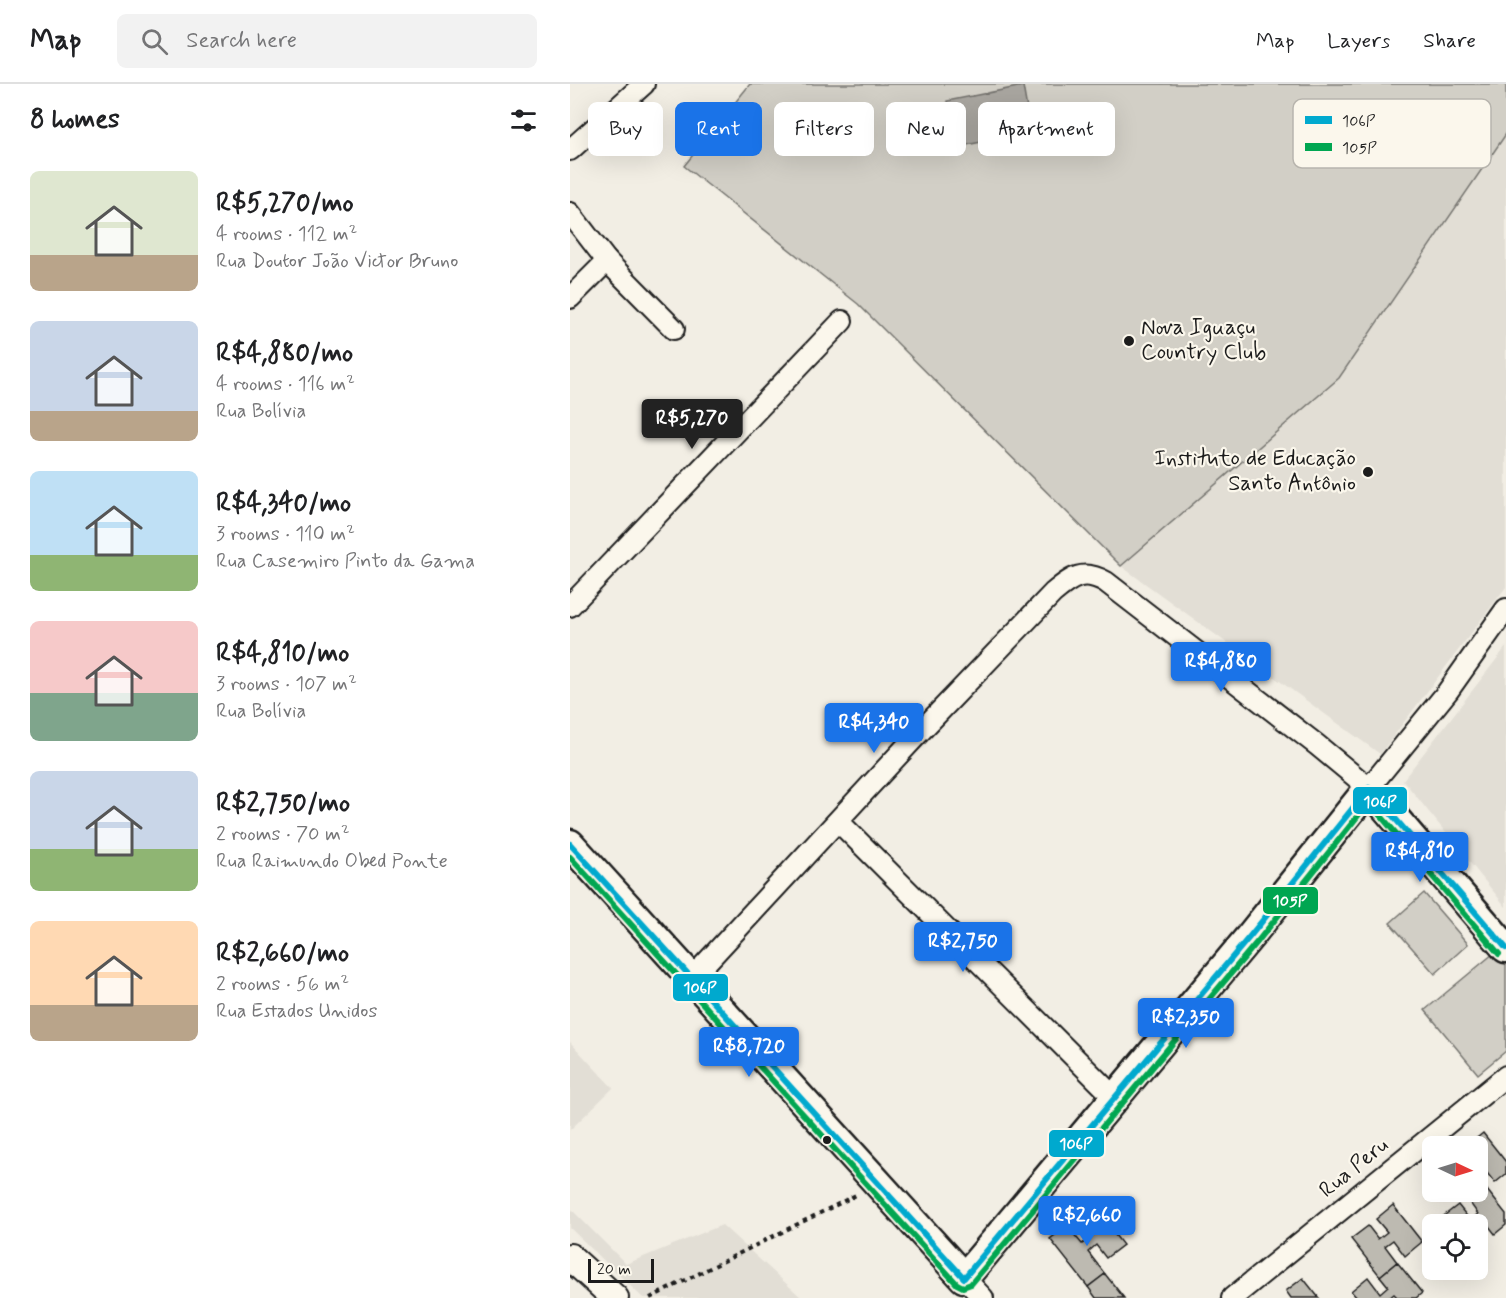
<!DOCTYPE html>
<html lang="en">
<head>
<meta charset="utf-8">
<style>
  :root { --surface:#fff; --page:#f2f2f2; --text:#202124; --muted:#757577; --line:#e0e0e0; --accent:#1a73e8 }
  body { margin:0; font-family:Mynerve,sans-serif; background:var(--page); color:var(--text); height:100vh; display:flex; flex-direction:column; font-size:22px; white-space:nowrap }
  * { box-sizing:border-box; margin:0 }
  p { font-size:20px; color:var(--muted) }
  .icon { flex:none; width:33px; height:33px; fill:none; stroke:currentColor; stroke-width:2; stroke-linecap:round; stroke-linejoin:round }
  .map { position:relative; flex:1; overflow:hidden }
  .panel { display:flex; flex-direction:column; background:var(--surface); width:570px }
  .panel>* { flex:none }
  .top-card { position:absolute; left:18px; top:18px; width:570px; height:54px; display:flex; gap:12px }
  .needle { width:39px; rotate:94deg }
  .buttons { position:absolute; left:852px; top:1052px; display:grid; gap:12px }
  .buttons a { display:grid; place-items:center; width:66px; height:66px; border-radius:9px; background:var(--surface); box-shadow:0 6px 24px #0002; font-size:30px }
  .scale { position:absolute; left:18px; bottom:15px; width:66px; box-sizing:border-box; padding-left:6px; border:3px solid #1c1c1c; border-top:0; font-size:16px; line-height:21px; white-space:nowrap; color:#1c1c1c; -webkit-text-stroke:4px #fbf7ec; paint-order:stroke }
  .price { position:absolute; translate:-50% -51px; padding:0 14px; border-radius:6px; background:var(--accent); color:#fff; font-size:20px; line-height:39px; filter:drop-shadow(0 2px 3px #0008) }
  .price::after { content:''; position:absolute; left:50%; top:36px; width:18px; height:14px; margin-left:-9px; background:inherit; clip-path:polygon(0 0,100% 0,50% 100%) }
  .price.active { background:#222; color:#fff }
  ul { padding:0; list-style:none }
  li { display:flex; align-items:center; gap:18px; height:150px; padding:0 30px }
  li span { display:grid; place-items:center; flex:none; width:168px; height:120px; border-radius:9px; color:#555 }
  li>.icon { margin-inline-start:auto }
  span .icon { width:72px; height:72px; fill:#fffc; stroke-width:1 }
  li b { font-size:26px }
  h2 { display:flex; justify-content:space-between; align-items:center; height:72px; padding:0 30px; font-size:26px }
  .pill { padding:0 21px; border-radius:9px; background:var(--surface); box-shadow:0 6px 24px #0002; font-size:21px; line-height:54px }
  .pill.active { background:var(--accent); color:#fff }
  header { display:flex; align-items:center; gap:36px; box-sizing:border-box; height:84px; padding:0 30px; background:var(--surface); border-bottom:2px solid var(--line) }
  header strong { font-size:28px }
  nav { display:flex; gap:33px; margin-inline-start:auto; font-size:21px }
  .search { width:420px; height:54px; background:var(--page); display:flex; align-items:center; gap:15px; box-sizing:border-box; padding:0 21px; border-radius:9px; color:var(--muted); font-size:22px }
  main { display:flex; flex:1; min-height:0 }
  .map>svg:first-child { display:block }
  .built { fill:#e2ded5 }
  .green { fill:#d2cfc6; stroke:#777671; stroke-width:1.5 }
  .water { fill:#a9a6a0; stroke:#716f6b; stroke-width:1.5 }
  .building { fill:#bdbab1; stroke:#1c1c1c; stroke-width:1.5 }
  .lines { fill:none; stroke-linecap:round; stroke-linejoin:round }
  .minor-casing { stroke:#1c1c1c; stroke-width:24 }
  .tertiary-casing { stroke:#1c1c1c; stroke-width:30 }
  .secondary-casing { stroke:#1c1c1c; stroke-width:33 }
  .path { stroke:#1c1c1c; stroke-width:4; stroke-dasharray:4.5 4.5; stroke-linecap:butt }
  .minor { stroke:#fbf7ec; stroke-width:20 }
  .tertiary { stroke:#fbf7ec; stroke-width:26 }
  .secondary { stroke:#fbf7ec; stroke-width:28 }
  .bus-1-casing { stroke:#fbf7ec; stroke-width:10 }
  .bus-2-casing { stroke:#fbf7ec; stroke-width:10 }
  .bus-1 { stroke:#00a9ce; stroke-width:6 }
  .bus-2 { stroke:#00a651; stroke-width:6 }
  .poi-dot { fill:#1c1c1c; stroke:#fbf7ec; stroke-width:2 }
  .labels { text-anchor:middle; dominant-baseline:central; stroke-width:4.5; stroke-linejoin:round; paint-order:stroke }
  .poi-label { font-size:22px; fill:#1c1c1c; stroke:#fbf7ec; text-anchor:start }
  .street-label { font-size:22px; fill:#1c1c1c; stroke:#fbf7ec }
  .key { fill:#fbf7ec; stroke:#b8b5ae; stroke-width:1.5 }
  .key-label { font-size:16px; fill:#1c1c1c }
  .line-badge { stroke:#fbf7ec; stroke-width:2 }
  .badge-label { font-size:16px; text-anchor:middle; font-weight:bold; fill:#fff }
</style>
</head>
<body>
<header>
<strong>Map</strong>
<div class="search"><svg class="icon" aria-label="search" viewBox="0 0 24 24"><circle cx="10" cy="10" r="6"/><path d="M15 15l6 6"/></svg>Search here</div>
<nav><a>Map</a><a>Layers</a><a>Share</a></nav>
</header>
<main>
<section class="panel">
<h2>8 homes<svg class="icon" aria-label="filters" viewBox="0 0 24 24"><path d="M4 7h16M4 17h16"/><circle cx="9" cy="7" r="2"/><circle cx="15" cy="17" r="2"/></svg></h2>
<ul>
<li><span style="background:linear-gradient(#dfe7d0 70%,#b9a48a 0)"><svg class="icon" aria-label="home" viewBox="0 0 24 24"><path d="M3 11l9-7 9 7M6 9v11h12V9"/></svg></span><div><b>R$5,270/mo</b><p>4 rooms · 112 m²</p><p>Rua Doutor João Victor Bruno</p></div></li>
<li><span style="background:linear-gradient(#c9d6e8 75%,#b9a48a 0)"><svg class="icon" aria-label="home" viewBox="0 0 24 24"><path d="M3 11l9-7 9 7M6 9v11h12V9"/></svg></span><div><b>R$4,880/mo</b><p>4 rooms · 116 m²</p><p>Rua Bolívia</p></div></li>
<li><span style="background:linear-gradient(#bfe0f5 70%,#8fb573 0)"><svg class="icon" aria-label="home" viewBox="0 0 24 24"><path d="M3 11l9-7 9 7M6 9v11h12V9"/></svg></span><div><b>R$4,340/mo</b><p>3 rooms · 110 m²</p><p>Rua Casemiro Pinto da Gama</p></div></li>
<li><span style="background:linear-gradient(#f6c9c9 60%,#7fa58c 0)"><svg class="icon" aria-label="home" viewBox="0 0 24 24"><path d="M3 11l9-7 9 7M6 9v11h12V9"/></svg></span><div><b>R$4,810/mo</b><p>3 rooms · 107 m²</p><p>Rua Bolívia</p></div></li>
<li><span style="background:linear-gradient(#c9d6e8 65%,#8fb573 0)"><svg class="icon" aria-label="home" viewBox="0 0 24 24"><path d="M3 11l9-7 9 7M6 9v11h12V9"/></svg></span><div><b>R$2,750/mo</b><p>2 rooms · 70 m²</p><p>Rua Raimundo Obed Ponte</p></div></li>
<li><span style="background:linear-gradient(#ffd9b3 70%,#b9a48a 0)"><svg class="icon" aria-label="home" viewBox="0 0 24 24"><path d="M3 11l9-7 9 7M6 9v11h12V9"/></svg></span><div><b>R$2,660/mo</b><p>2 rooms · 56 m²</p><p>Rua Estados Unidos</p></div></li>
</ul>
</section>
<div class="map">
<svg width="936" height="1214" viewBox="0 0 936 1214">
  <rect width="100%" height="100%" fill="#f2eee4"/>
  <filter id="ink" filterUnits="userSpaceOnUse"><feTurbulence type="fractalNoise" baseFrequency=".0167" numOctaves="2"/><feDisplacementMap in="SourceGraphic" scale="12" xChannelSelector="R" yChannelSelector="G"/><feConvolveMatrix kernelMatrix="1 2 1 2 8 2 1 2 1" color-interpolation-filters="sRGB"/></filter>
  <g filter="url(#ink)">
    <!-- built -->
    <g class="built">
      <path d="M936,42v461l-126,167 -259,-188 218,-188z"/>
      <path d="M936,563v260l-103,-127z"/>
      <path d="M0,958l43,46 -43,42z"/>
      <path d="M0,1124l56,56 96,-39 80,73h-159l-73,-70z"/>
    </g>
    <!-- green -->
    <g class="green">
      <path d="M180,0h756v50l-167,244 -218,188 -263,-262 -174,-138z"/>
      <path d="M854,809l44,51 -33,30 -45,-51z"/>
      <path d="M929,865l7,8v94l-28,23 -53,-64z"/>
    </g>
    <!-- water -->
    <path class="water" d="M453,2l8,46 -75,15 -9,-46z"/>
    <!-- building -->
    <g class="building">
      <path d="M913,1049l23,29v12l-11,9 -12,-15 -5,4v-26h-11z"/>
      <path d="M908,1094l9,12 -17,13 -10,-12h18z"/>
      <path d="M917,1106l19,24v11l-11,9 -10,-13 -7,6v-3h-32l-5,-6 17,-13 12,15 8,-6 -8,-11z"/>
      <path d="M823,1121l29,37 -17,14 -12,-16 -8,6 12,16 -17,14 -29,-37 17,-13 10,13 9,-7 -11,-13z"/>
      <path d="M526,1127l27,34 -17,13 -10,-13 -8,7 17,22 -17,13 -38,-48 17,-13 15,18 8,-6 -11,-14z"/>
      <path d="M827,1178l25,31 -6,5h-18l-4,-4 -5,4h-32l-6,-7 17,-14 12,16 8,-7 -8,-10z"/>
      <path d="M535,1190l19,24h-28l-8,-11z"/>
      <path d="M733,1194l16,20h-28l-5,-7z"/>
    </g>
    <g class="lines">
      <defs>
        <g id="minor">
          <path d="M0,66l74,-66"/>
          <path d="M0,129l37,48 67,68"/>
          <path d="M0,214l37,-37"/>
          <path d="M0,522l272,-285"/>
          <path d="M268,737l277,277"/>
          <path d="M121,895l226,-244 136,-142c19,-16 30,-24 53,-11l211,163 52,43 79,-97 58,-82"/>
          <path d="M394,1194l19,20"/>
          <path d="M662,1214l274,-222"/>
        </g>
        <path id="tertiary" d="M0,1173l45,41"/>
        <path id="secondary" d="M0,760l394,434 287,-343 118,-147 137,160"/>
      </defs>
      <!-- minor casing -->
      <use href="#minor" class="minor-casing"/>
      <!-- tertiary casing -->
      <use href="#tertiary" class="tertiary-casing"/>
      <!-- secondary casing -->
      <use href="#secondary" class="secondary-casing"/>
      <!-- path -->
      <path class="path" d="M80,1214l206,-103"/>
      <!-- minor -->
      <use href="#minor" class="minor"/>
      <!-- tertiary -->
      <use href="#tertiary" class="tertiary"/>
      <!-- secondary -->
      <use href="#secondary" class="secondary"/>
      <defs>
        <path id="bus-1" d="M0,760l394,434 287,-343 118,-147 137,160"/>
        <path id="bus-2" d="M0,773l387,427 6,3 8,-3 287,-343 111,-139 130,152"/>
      </defs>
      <!-- bus-1 casing -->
      <use href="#bus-1" class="bus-1-casing"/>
      <!-- bus-2 casing -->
      <use href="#bus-2" class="bus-2-casing"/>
      <!-- bus-1 -->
      <use href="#bus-1" class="bus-1"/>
      <!-- bus-2 -->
      <use href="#bus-2" class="bus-2"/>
    </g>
  </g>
  <!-- markers -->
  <g class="poi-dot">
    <circle cx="559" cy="257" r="6"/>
    <circle cx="798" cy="388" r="6"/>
    <circle cx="257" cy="1056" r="5"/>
  </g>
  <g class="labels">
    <!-- poi labels -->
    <g class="poi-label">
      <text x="571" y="244">Nova Iguaçu<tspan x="571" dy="25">Country Club</tspan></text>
      <text x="786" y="375" text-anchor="end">Instituto de Educação<tspan x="786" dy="25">Santo Antônio</tspan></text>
    </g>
    <!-- street labels -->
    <g class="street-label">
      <text transform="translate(784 1084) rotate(-39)">Rua Peru</text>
    </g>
  </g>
  <!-- legend -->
  <rect x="723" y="15" width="198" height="69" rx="9" class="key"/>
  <rect x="735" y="32" width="27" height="8" fill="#00a9ce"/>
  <rect x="735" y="59" width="27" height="8" fill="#00a651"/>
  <g class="key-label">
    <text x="772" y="42">106P</text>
    <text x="772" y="69">105P</text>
  </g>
  <g class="line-badge">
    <rect x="782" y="702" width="56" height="29" rx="6" fill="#00a9ce"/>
    <rect x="692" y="802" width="57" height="29" rx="6" fill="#00a651"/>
    <rect x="102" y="889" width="57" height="29" rx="6" fill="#00a9ce"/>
    <rect x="478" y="1045" width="57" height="29" rx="6" fill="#00a9ce"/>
  </g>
  <g class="badge-label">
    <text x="810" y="723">106P</text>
    <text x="720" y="822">105P</text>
    <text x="130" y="909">106P</text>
    <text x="506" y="1065">106P</text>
  </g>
</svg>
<div class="buttons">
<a><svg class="needle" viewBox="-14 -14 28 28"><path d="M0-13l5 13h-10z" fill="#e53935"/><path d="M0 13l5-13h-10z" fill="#757577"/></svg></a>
<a><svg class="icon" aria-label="locate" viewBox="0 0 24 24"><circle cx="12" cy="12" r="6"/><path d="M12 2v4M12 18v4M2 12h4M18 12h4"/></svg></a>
</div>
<div class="scale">20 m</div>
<b class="price active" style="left:122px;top:366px">R$5,270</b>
<b class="price" style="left:651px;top:609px">R$4,880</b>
<b class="price" style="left:304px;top:670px">R$4,340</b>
<b class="price" style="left:850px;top:799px">R$4,810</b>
<b class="price" style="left:393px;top:889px">R$2,750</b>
<b class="price" style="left:616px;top:965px">R$2,350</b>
<b class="price" style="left:179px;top:994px">R$8,720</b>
<b class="price" style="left:517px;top:1163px">R$2,660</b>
<div class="top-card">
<a class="pill">Buy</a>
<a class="pill active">Rent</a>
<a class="pill">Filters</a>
<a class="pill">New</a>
<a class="pill">Apartment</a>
</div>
</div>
</main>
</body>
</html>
